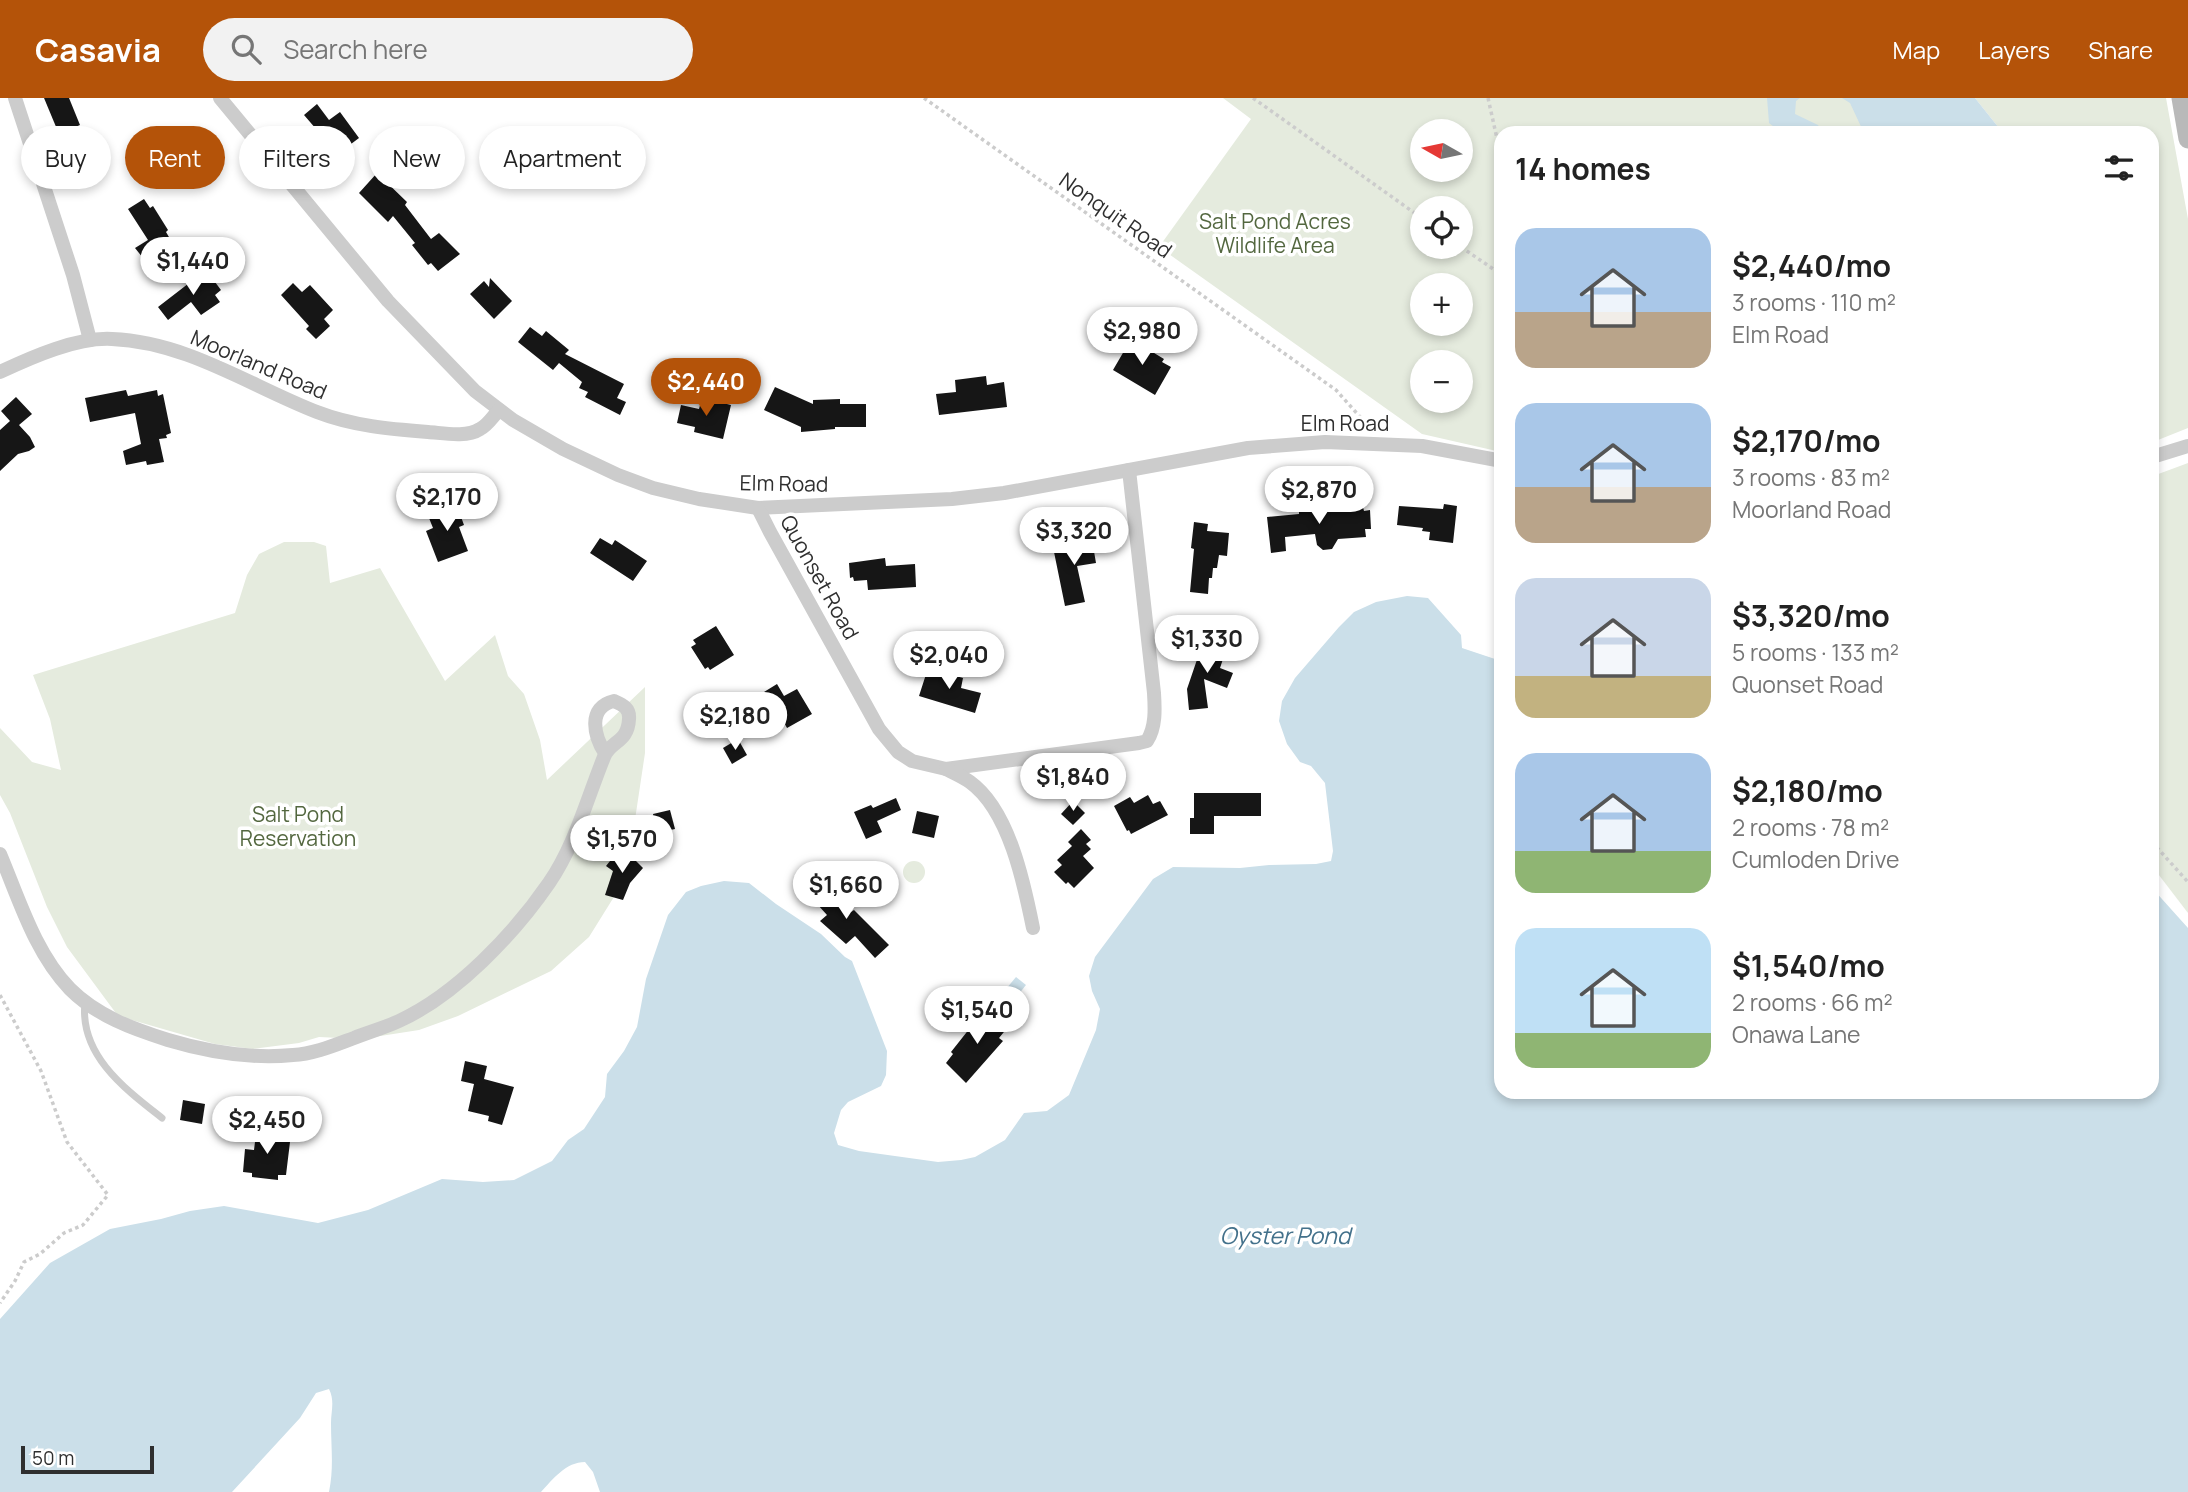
<!DOCTYPE html>
<html lang="en">
<head>
<meta charset="utf-8">
<style>
  :root { --surface:#fff; --page:#f2f2f2; --text:#222; --muted:#767676; --accent:#b45309 }
  body { margin:0; font-family:Manrope,sans-serif; background:var(--page); color:var(--text); height:100vh; display:flex; flex-direction:column; font-size:26px; white-space:nowrap }
  * { box-sizing:border-box; margin:0 }
  p { font-size:23px; color:var(--muted) }
  .icon { flex:none; width:38px; height:38px; fill:none; stroke:currentColor; stroke-width:2; stroke-linecap:round; stroke-linejoin:round }
  .map { position:relative; flex:1; overflow:hidden }
  .drawer { position:absolute; left:1494px; top:28px; width:665px; height:973px; display:flex; flex-direction:column; background:var(--surface); border-radius:21px; box-shadow:0 4px 10px #0003 }
  .drawer>* { flex:none }
  .hud { position:absolute; left:21px; top:28px; width:665px; height:63px; display:flex; gap:14px }
  .needle { width:46px; rotate:279deg }
  .buttons { position:absolute; left:1410px; top:21px; display:grid; gap:14px }
  .buttons a { display:grid; place-items:center; width:63px; height:63px; border-radius:50%; background:var(--surface); box-shadow:0 4px 10px #0003; font-size:35px }
  .scale { position:absolute; left:21px; bottom:18px; width:133px; box-sizing:border-box; padding-left:7px; border:4px solid #2f2f2f; border-top:0; font-size:19px; line-height:24px; white-space:nowrap; color:#2f2f2f; -webkit-text-stroke:5px #fff; paint-order:stroke }
  .price { position:absolute; translate:-50% -60px; padding:0 16px; border-radius:24px; background:#fff; color:#222; font-size:23px; line-height:46px; filter:drop-shadow(0 2px 4px #0008) }
  .price::after { content:''; position:absolute; left:50%; top:42px; width:21px; height:16px; margin-left:-10px; background:inherit; clip-path:polygon(0 0,100% 0,50% 100%) }
  .price.current { background:var(--accent); color:#fff }
  ul { padding:0; list-style:none }
  li { display:flex; align-items:center; gap:21px; height:175px; padding:0 21px }
  li span { display:grid; place-items:center; flex:none; width:196px; height:140px; border-radius:21px; color:#555 }
  li>.icon { margin-inline-start:auto }
  span .icon { width:84px; height:84px; fill:#fffc; stroke-width:1 }
  li b { font-size:30px }
  h2 { display:flex; justify-content:space-between; align-items:center; height:84px; padding:0 21px; font-size:30px }
  .pill { padding:0 24px; border-radius:32px; background:var(--surface); box-shadow:0 4px 10px #0003; font-size:24px; line-height:63px }
  .pill.current { background:var(--accent); color:#fff }
  header { display:flex; align-items:center; gap:42px; box-sizing:border-box; height:98px; padding:0 35px; background:var(--accent); color:#fff }
  header strong { font-size:33px }
  nav { display:flex; gap:38px; margin-inline-start:auto; font-size:24px }
  .search { width:490px; height:63px; background:var(--page); display:flex; align-items:center; gap:18px; box-sizing:border-box; padding:0 24px; border-radius:38px; color:var(--muted); font-size:26px }
  .map>svg:first-child { display:block }
  .green { fill:#e5ebde; fill-rule:evenodd }
  .water { fill:#cbdfe9 }
  .building { fill:#161616 }
  .lines { fill:none; stroke-linecap:round; stroke-linejoin:round }
  .path { stroke:#ccc; stroke-width:3.5; stroke-dasharray:3.5 3.5; stroke-linecap:butt }
  .lane { stroke:#ccc; stroke-width:7 }
  .street { stroke:#ccc; stroke-width:14 }
  .secondary { stroke:#b9b9b9; stroke-width:19 }
  .labels { text-anchor:middle; dominant-baseline:central; stroke-width:7; stroke-linejoin:round; paint-order:stroke }
  .street-label { font-size:21px; fill:#2f2f2f; stroke:#fff }
  .park-label { font-size:21px; fill:#53673f; stroke:#fff }
  .water-label { font-size:23px; font-style:italic; fill:#43718b; stroke:#fff }
</style>
</head>
<body>
<header>
<strong>Casavia</strong>
<div class="search"><svg class="icon" aria-label="search" viewBox="0 0 24 24"><circle cx="10" cy="10" r="6"/><path d="M15 15l6 6"/></svg>Search here</div>
<nav><a>Map</a><a>Layers</a><a>Share</a></nav>
</header>
<div class="map">
<svg width="2188" height="1394" viewBox="0 0 2188 1394">
  <rect width="100%" height="100%" fill="#fff"/>
  <!-- green -->
  <g class="green">
    <path d="M1223,0h620l6,3 31,32h-378l-1,319 -79,-18 -263,-187 92,-128zM1423,33h38v39h-38zM1423,110h38v39h-38zM1423,187h38v39h-38zM1423,264h38v39h-38z"/>
    <path d="M1975,0h191l22,121v209l-35,14 -1,-309h-149z"/>
    <path d="M2188,365v450l-36,-47 1,-390z"/>
    <path d="M284,444h30l12,4 4,37 50,-15 65,113 50,-46 13,41 16,18 16,46 7,40 98,-93v66l-12,80 -16,59 -28,45 -38,34 -93,45 -39,14 -58,9 -42,-2 -20,6 -46,6 -38,-5 -97,-28 -51,-69 -20,-40 -37,-94 -10,-18v-67l32,34 29,8 -11,-51 -17,-44 202,-62 12,-38 12,-21z"/>
    <circle cx="914" cy="774" r="11"/>
  </g>
  <!-- water -->
  <g class="water">
    <path d="M1767,0h33l-4,3 -1,13 23,11 5,8h-41l-13,-10z"/>
    <path d="M1842,0h133l28,35h-139l-14,-30z"/>
    <path d="M1407,498l21,2 33,37 1,13 39,13 1,112 -3,14 3,8v297h650l1,-203 35,39v564h-1588l-7,-20 -8,-10c-19,0 -32,17 -44,30h-212c5,-24 2,-45 2,-69 0,-12 4,-22 -2,-34l-13,4 -16,25 -68,74h-232v-173l50,-56 60,-34 51,-10 29,-8 34,-5 94,17 50,-13 74,-31 41,3 31,-2 38,-19 16,-21 16,-11 21,-32 2,-23 17,-23 13,-24 9,-48 22,-64 18,-23 15,-6 23,-5 25,2 27,21 45,30 24,23 7,4 35,90 -1,24 -5,11 -33,16 -7,8 -7,23 4,12 21,6 79,11 23,-2 14,-3 30,-17 19,-27 23,-2 22,-16 27,-65 4,-21 -8,-18 -3,-15 6,-19 58,-78 20,-12 67,1 29,-3 47,-1 15,-3 2,-10 -8,-68 -14,-17 -11,-4 -13,-18 -8,-23 3,-20 13,-23 44,-51 15,-15 22,-10z"/>
    <path d="M1016,879l10,8 -20,25 -10,-9z"/>
  </g>
  <!-- building -->
  <g class="building">
    <path d="M44,0h25l11,27 -21,9z"/>
    <path d="M317,6l12,16 11,-8 19,26 -16,12 -3,-3 -5,4 -31,-36z"/>
    <path d="M377,75l30,29 -2,3 26,34 8,-6 21,21 -22,17 -7,-8 -3,2 -16,-20 3,-2 -22,-27 -5,6 -29,-29z"/>
    <path d="M144,101l6,9 3,-2 15,24 -2,2 7,12 -4,3 6,10 -12,8 -5,-9 -11,7 -12,-15 13,-8 -20,-31z"/>
    <path d="M206,172l15,20 -6,5 5,7 -19,13 -10,-13 -23,18 -10,-13z"/>
    <path d="M490,180l22,23 -18,18 -24,-25 14,-13 5,6z"/>
    <path d="M293,185l9,9 8,-7 23,25 -9,9 6,7 -14,13 -10,-10 3,-3 -28,-31z"/>
    <path d="M530,229l12,9 4,-5 23,19 -4,4 59,30 -7,14 9,4 -6,13 -35,-18 3,-5 -9,-4 3,-6 -23,-19 -6,7 -35,-28z"/>
    <path d="M1131,241l33,20 -2,3 9,5 -16,28 -42,-25z"/>
    <path d="M986,278l1,9 17,-3 3,25 -68,8 -3,-21 20,-2 -1,-12z"/>
    <path d="M775,289l38,17v-4l27,-1v5h26v23h-31v2l-34,3v-5l-37,-17z"/>
    <path d="M126,292l2,6 29,-6 1,6 5,-2 8,39 -5,2 1,3 -8,1 5,23 -17,3 -1,-4 -20,4 -3,-14 18,-7 -6,-31 -45,9 -5,-24z"/>
    <path d="M16,299l16,17 -13,11 11,12 5,10 -6,4 -11,3 -18,17v-41l10,-9 -9,-10z"/>
    <path d="M702,300l29,7 -8,34 -29,-7 1,-5 -18,-4 4,-18 18,4z"/>
    <path d="M456,405l8,22 -5,2 9,24 -30,11 -12,-31 7,-3 -6,-15z"/>
    <path d="M1444,406l13,2 -4,37 -24,-3 1,-8 -8,-1 1,-3 -26,-3 2,-19 44,3z"/>
    <path d="M1336,409v2l27,-2 1,4 6,-1 1,19h-6l1,8 -28,2 -6,10 -9,1 -6,-5 -2,-11 -30,3 1,14 -15,2 -4,-36 32,-3v-4z"/>
    <path d="M1194,424l14,2 -1,7 22,2 -2,23 -8,-1 -2,13h-4l-1,10h-3l-1,16 -18,-2 4,-43 -3,-1z"/>
    <path d="M1091,436l5,29 -19,3 8,36 -20,4 -11,-54 13,-2 -2,-12z"/>
    <path d="M600,440l12,7 3,-5 32,21 -14,20 -43,-28z"/>
    <path d="M885,460l1,8 29,-2 1,23 -48,3 -1,-10 -13,1 -1,-4 -3,1 -1,-15z"/>
    <path d="M716,528l18,29 -24,15 -2,-3 -3,2 -14,-22 5,-3 -3,-4z"/>
    <path d="M1203,544l23,8 -6,18 13,5 -6,15 -23,-9 4,29 -19,2 -2,-21z"/>
    <path d="M928,570l35,10 -2,10 20,5 -6,20 -56,-17z"/>
    <path d="M777,586l7,12 13,-7 15,25 -25,14 -13,-24 -4,2 -6,-14z"/>
    <path d="M738,641l9,16 -15,9 -9,-16z"/>
    <path d="M1194,695h67v23h-47v18h-24v-16h4z"/>
    <path d="M1148,697l5,9 7,-3 8,14 -37,19 -2,-4 -2,1 -13,-25 16,-9 4,6z"/>
    <path d="M896,700l5,12 -24,11 5,11 -16,7 -12,-27 17,-7 2,3z"/>
    <path d="M1073,703l12,12 -12,12 -12,-11z"/>
    <path d="M670,712l5,19 -18,4 -4,-19z"/>
    <path d="M917,713l22,5 -5,22 -22,-5z"/>
    <path d="M1081,731l10,11 -5,4 5,5 -8,7 11,12 -20,20 -6,-6 -2,2 -12,-12 8,-7 -5,-5 15,-14 -4,-4z"/>
    <path d="M618,753l5,5 4,-4 16,16 -13,15 -7,17 -18,-5 8,-24 -7,-5z"/>
    <path d="M822,783l29,31 3,-2 35,35 -14,13 -20,-22 -9,8 -26,-23 7,-6 -19,-21z"/>
    <path d="M985,911l23,18 -9,11 4,3 -37,42 -20,-20 7,-9 -2,-2z"/>
    <path d="M465,963l22,5 -3,13 30,8 -12,38 -14,-4 1,-5 -21,-5 6,-27 -13,-3z"/>
    <path d="M183,1002l22,4 -3,20 -22,-4z"/>
    <path d="M257,1028l14,1 -1,13 20,2 -4,33h-8v5l-26,-3v-4l-9,-1 2,-23 9,1z"/>
  </g>
  <g class="lines">
    <!-- path -->
    <g class="path">
      <path d="M924,0l412,292 34,38"/>
      <path d="M1253,0l170,121"/>
      <path d="M1488,0l14,63"/>
      <path d="M1461,149l41,28"/>
      <path d="M2152,744l36,40"/>
      <path d="M0,897l41,76 26,71 41,53 -25,30 -19,8 -24,21 -16,8 -9,19 -15,22"/>
    </g>
    <!-- lane -->
    <path class="lane" d="M85,904c-6,53 40,87 77,116"/>
    <!-- street -->
    <g class="street">
      <path d="M15,0l58,177 17,65"/>
      <path d="M220,0l168,203 87,90 38,29 50,29 55,26 35,13 46,11 59,9 194,-9 52,-6 244,-45 77,-6 97,4 80,15"/>
      <path d="M0,274c32,-15 77,-35 112,-33 75,3 138,47 205,73 36,14 73,17 111,20 15,1 38,6 52,-3 8,-4 13,-13 19,-19"/>
      <path d="M2152,359l36,-11"/>
      <path d="M758,410l12,24 109,197 19,23 14,9 34,8 193,-26 8,-2c9,-14 8,-32 7,-48l-25,-223"/>
      <path d="M946,671c8,4 17,8 24,13 39,28 54,101 63,146"/>
      <path d="M0,756c19,45 35,99 70,135 27,27 63,40 98,51 40,12 84,19 125,15 21,-1 42,-10 61,-17 15,-6 30,-10 45,-17 57,-26 115,-87 150,-138 26,-38 38,-84 55,-126 6,-16 24,-14 25,-38 1,-11 -6,-14 -15,-18 -27,6 -20,35 -9,52"/>
    </g>
    <!-- secondary -->
    <path class="secondary" d="M2181,0l7,41"/>
  </g>
  <g class="labels">
    <!-- street labels -->
    <g class="street-label">
      <text transform="translate(1116 117) rotate(35)">Nonquit Road</text>
      <text transform="translate(259 266) rotate(23)">Moorland Road</text>
      <text x="1345" y="325">Elm Road</text>
      <text transform="translate(784 385) rotate(1)">Elm Road</text>
      <text transform="translate(820 479) rotate(61)">Quonset Road</text>
    </g>
    <!-- park labels -->
    <g class="park-label">
      <text x="1275" y="123">Salt Pond Acres<tspan x="1275" dy="24">Wildlife Area</tspan></text>
      <text x="298" y="716">Salt Pond<tspan x="298" dy="24">Reservation</tspan></text>
    </g>
    <!-- water labels -->
    <g class="water-label">
      <text x="1285" y="1137">Oyster Pond</text>
    </g>
  </g>
</svg>
<div class="buttons">
<a><svg class="needle" viewBox="-14 -14 28 28"><path d="M0-13l5 13h-10z" fill="#e53935"/><path d="M0 13l5-13h-10z" fill="#767676"/></svg></a>
<a><svg class="icon" aria-label="locate" viewBox="0 0 24 24"><circle cx="12" cy="12" r="6"/><path d="M12 2v4M12 18v4M2 12h4M18 12h4"/></svg></a>
<a>+</a>
<a>−</a>
</div>
<div class="scale">50 m</div>
<b class="price" style="left:193px;top:199px">$1,440</b>
<b class="price" style="left:1142px;top:269px">$2,980</b>
<b class="price current" style="left:706px;top:320px">$2,440</b>
<b class="price" style="left:1319px;top:428px">$2,870</b>
<b class="price" style="left:447px;top:435px">$2,170</b>
<b class="price" style="left:1074px;top:469px">$3,320</b>
<b class="price" style="left:1207px;top:577px">$1,330</b>
<b class="price" style="left:949px;top:593px">$2,040</b>
<b class="price" style="left:735px;top:654px">$2,180</b>
<b class="price" style="left:1073px;top:715px">$1,840</b>
<b class="price" style="left:622px;top:777px">$1,570</b>
<b class="price" style="left:846px;top:823px">$1,660</b>
<b class="price" style="left:977px;top:948px">$1,540</b>
<b class="price" style="left:267px;top:1058px">$2,450</b>
<div class="hud">
<a class="pill">Buy</a>
<a class="pill current">Rent</a>
<a class="pill">Filters</a>
<a class="pill">New</a>
<a class="pill">Apartment</a>
</div>
<section class="drawer">
<h2>14 homes<svg class="icon" aria-label="filters" viewBox="0 0 24 24"><path d="M4 7h16M4 17h16"/><circle cx="9" cy="7" r="2"/><circle cx="15" cy="17" r="2"/></svg></h2>
<ul>
<li><span style="background:linear-gradient(#a9c7e8 60%,#b9a48a 0)"><svg class="icon" aria-label="home" viewBox="0 0 24 24"><path d="M3 11l9-7 9 7M6 9v11h12V9"/></svg></span><div><b>$2,440/mo</b><p>3 rooms · 110 m²</p><p>Elm Road</p></div></li>
<li><span style="background:linear-gradient(#a9c7e8 60%,#b9a48a 0)"><svg class="icon" aria-label="home" viewBox="0 0 24 24"><path d="M3 11l9-7 9 7M6 9v11h12V9"/></svg></span><div><b>$2,170/mo</b><p>3 rooms · 83 m²</p><p>Moorland Road</p></div></li>
<li><span style="background:linear-gradient(#c9d6e8 70%,#c2b280 0)"><svg class="icon" aria-label="home" viewBox="0 0 24 24"><path d="M3 11l9-7 9 7M6 9v11h12V9"/></svg></span><div><b>$3,320/mo</b><p>5 rooms · 133 m²</p><p>Quonset Road</p></div></li>
<li><span style="background:linear-gradient(#a9c7e8 70%,#8fb573 0)"><svg class="icon" aria-label="home" viewBox="0 0 24 24"><path d="M3 11l9-7 9 7M6 9v11h12V9"/></svg></span><div><b>$2,180/mo</b><p>2 rooms · 78 m²</p><p>Cumloden Drive</p></div></li>
<li><span style="background:linear-gradient(#bfe0f5 75%,#8fb573 0)"><svg class="icon" aria-label="home" viewBox="0 0 24 24"><path d="M3 11l9-7 9 7M6 9v11h12V9"/></svg></span><div><b>$1,540/mo</b><p>2 rooms · 66 m²</p><p>Onawa Lane</p></div></li>
</ul>
</section>
</div>
</body>
</html>
